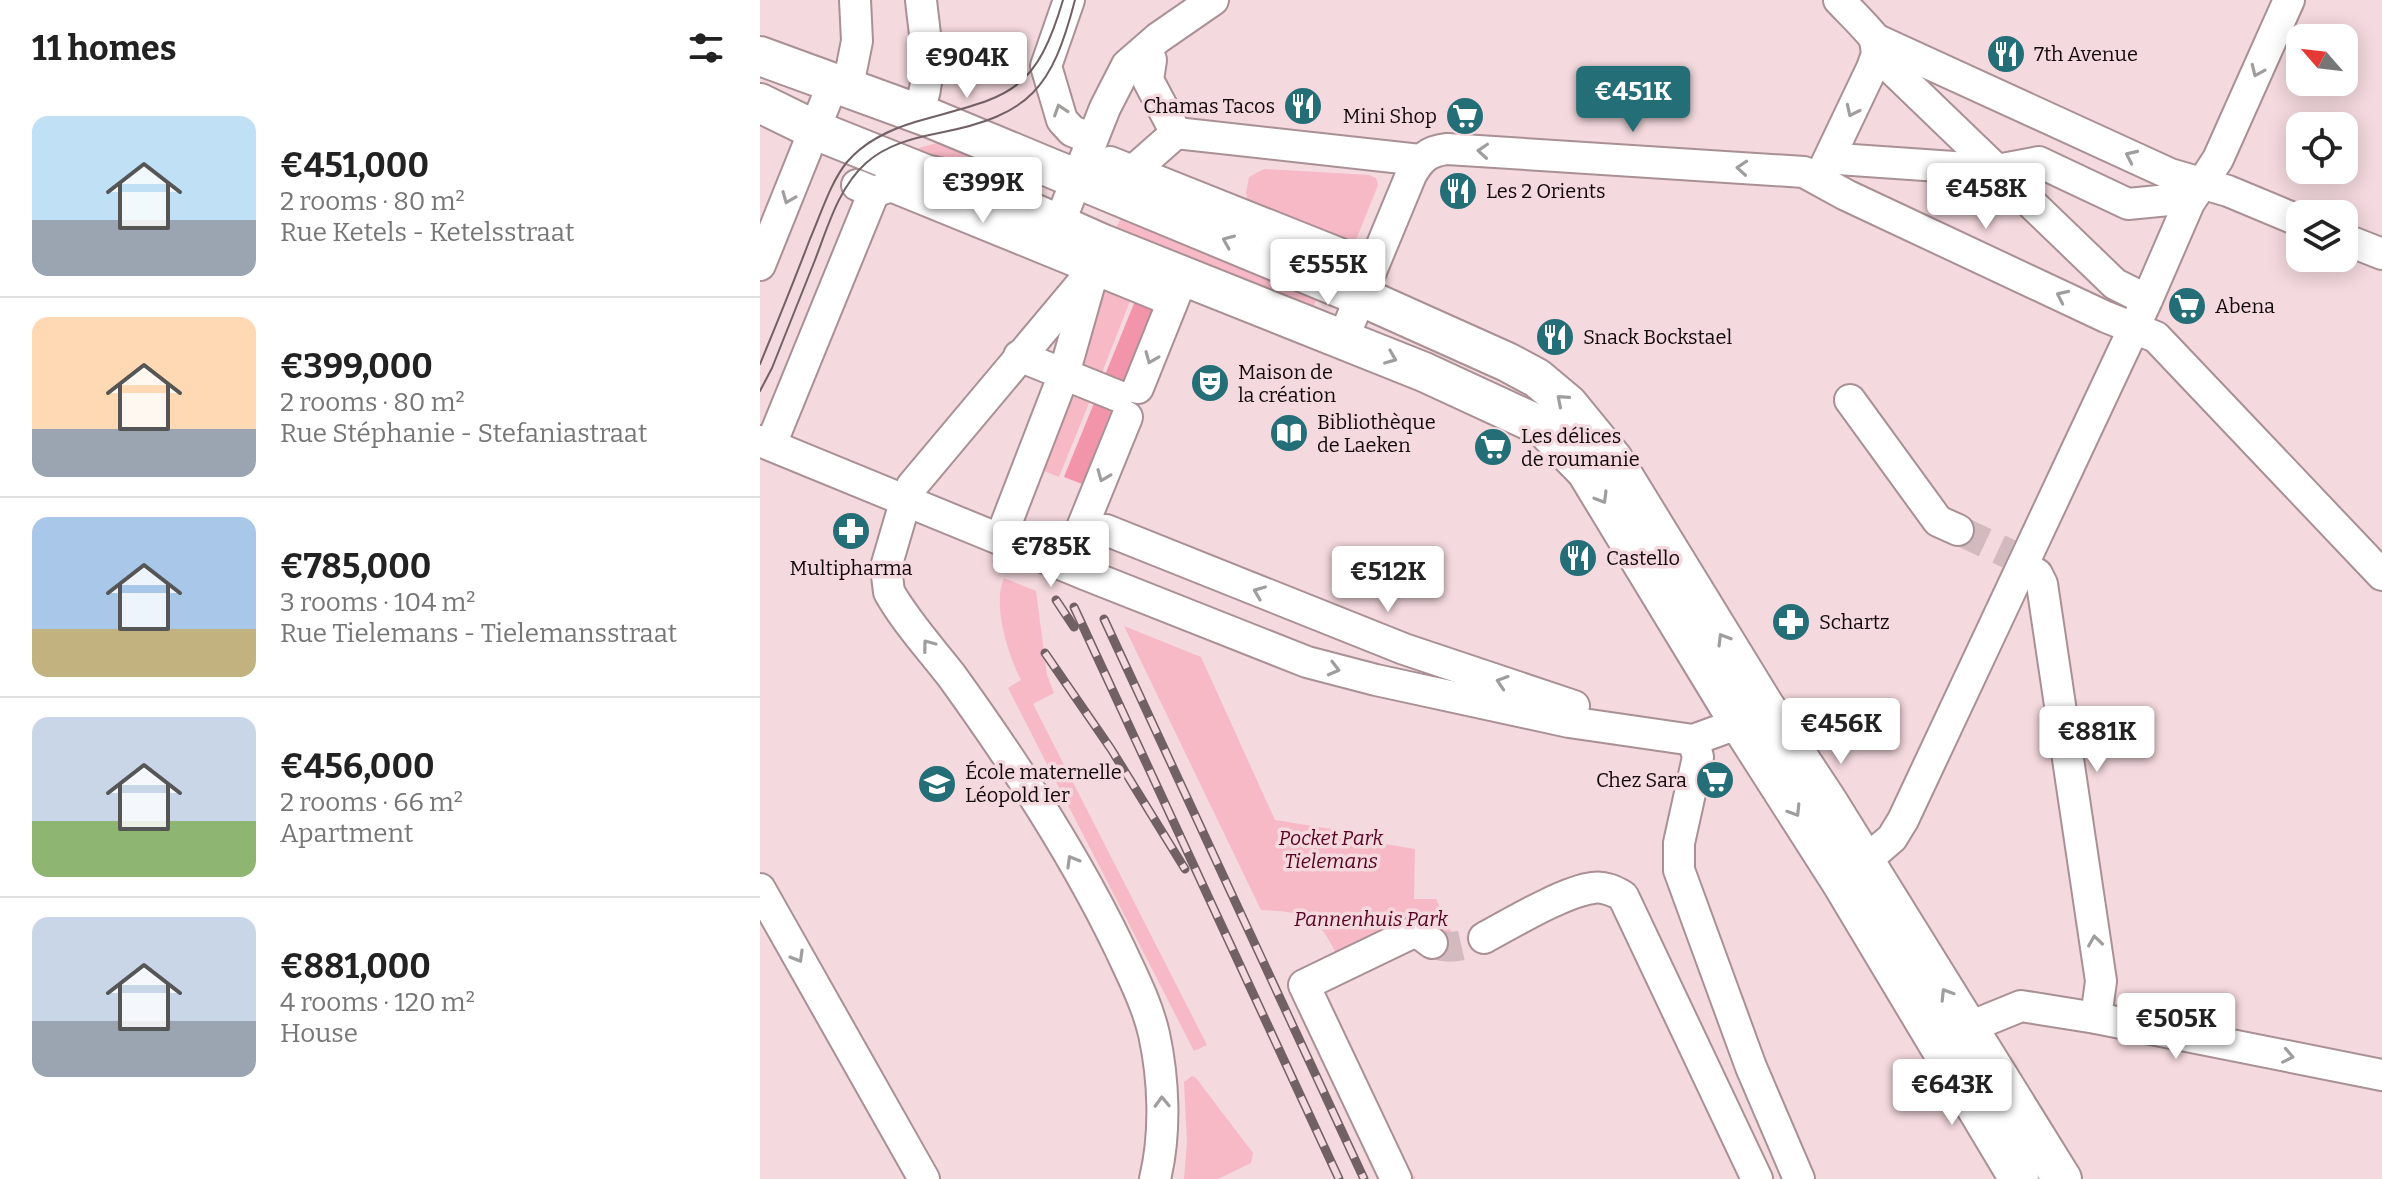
<!DOCTYPE html>
<html lang="en">
<head>
<meta charset="utf-8">
<style>
  :root { --surface:#fff; --page:#f6f6f6; --text:#222; --muted:#767676; --line:#e0e0e0; --accent:#246e77 }
  body { margin:0; font-family:Bitter,serif; background:var(--page); color:var(--text); height:100vh; display:flex; flex-direction:column; font-size:30px; white-space:nowrap }
  * { box-sizing:border-box; margin:0 }
  p { font-size:26px; color:var(--muted) }
  .icon { flex:none; width:44px; height:44px; fill:none; stroke:currentColor; stroke-width:2; stroke-linecap:round; stroke-linejoin:round }
  .map { position:relative; flex:1; overflow:hidden }
  .drawer { display:flex; flex-direction:column; background:var(--surface); width:760px }
  .drawer>* { flex:none }
  .needle { width:52px; rotate:298deg }
  .tools { position:absolute; left:1526px; top:24px; display:grid; gap:16px }
  .tools a { display:grid; place-items:center; width:72px; height:72px; border-radius:16px; background:var(--surface); box-shadow:0 4px 20px #0003; font-size:40px }
  .price { position:absolute; translate:-50% -68px; padding:0 18px; border-radius:8px; background:#fff; color:#222; font-size:26px; line-height:52px; filter:drop-shadow(0 2px 4px #0008) }
  .price::after { content:''; position:absolute; left:50%; top:48px; width:24px; height:18px; margin-left:-12px; background:inherit; clip-path:polygon(0 0,100% 0,50% 100%) }
  .price.current { background:var(--accent); color:#fff }
  ul { padding:0; list-style:none }
  li { display:flex; align-items:center; gap:24px; height:200px; padding:0 32px }
  li+li { border-top:2px solid var(--line) }
  li span { display:grid; place-items:center; flex:none; width:224px; height:160px; border-radius:16px; color:#555 }
  li>.icon { margin-inline-start:auto }
  span .icon { width:96px; height:96px; fill:#fffc; stroke-width:1 }
  li b { font-size:34px }
  h2 { display:flex; justify-content:space-between; align-items:center; height:96px; padding:0 32px; font-size:34px }
  main { display:flex; flex:1; min-height:0 }
  .map>svg:first-child { display:block }
  .green { fill:#f7b9c6 }
  .water { fill:#f294aa }
  .lines { fill:none; stroke-linecap:round; stroke-linejoin:round }
  .minor-tunnel { stroke:#d2babe; stroke-width:30; stroke-dasharray:30 15; stroke-linecap:butt }
  .minor-casing { stroke:#a89094; stroke-width:34 }
  .major-casing { stroke:#a89094; stroke-width:42 }
  .minor { stroke:#fff; stroke-width:30 }
  .major { stroke:#fff; stroke-width:38 }
  .tram { stroke:#716064; stroke-width:2 }
  .rail-casing { stroke:#716064; stroke-width:9 }
  .rail { stroke:#f4d9de; stroke-width:6; stroke-dasharray:18; stroke-linecap:butt }
  .oneway { stroke:#a09d9d }
  .labels { text-anchor:middle; dominant-baseline:central; stroke-width:7; stroke-linejoin:round; paint-order:stroke }
  .poi-label { font-size:20px; fill:#12090b; stroke:#f4d9de; text-anchor:start }
  .park-label { font-size:20px; font-style:italic; fill:#580325; stroke:#f4d9de }
</style>
</head>
<body>
<main>
<section class="drawer">
<h2>11 homes<svg class="icon" aria-label="filters" viewBox="0 0 24 24"><path d="M4 7h16M4 17h16"/><circle cx="9" cy="7" r="2"/><circle cx="15" cy="17" r="2"/></svg></h2>
<ul>
<li><span style="background:linear-gradient(#bfe0f5 65%,#9aa5b1 0)"><svg class="icon" aria-label="home" viewBox="0 0 24 24"><path d="M3 11l9-7 9 7M6 9v11h12V9"/></svg></span><div><b>€451,000</b><p>2 rooms · 80 m²</p><p>Rue Ketels - Ketelsstraat</p></div></li>
<li><span style="background:linear-gradient(#ffd9b3 70%,#9aa5b1 0)"><svg class="icon" aria-label="home" viewBox="0 0 24 24"><path d="M3 11l9-7 9 7M6 9v11h12V9"/></svg></span><div><b>€399,000</b><p>2 rooms · 80 m²</p><p>Rue Stéphanie - Stefaniastraat</p></div></li>
<li><span style="background:linear-gradient(#a9c7e8 70%,#c2b280 0)"><svg class="icon" aria-label="home" viewBox="0 0 24 24"><path d="M3 11l9-7 9 7M6 9v11h12V9"/></svg></span><div><b>€785,000</b><p>3 rooms · 104 m²</p><p>Rue Tielemans - Tielemansstraat</p></div></li>
<li><span style="background:linear-gradient(#c9d6e8 65%,#8fb573 0)"><svg class="icon" aria-label="home" viewBox="0 0 24 24"><path d="M3 11l9-7 9 7M6 9v11h12V9"/></svg></span><div><b>€456,000</b><p>2 rooms · 66 m²</p><p>Apartment</p></div></li>
<li><span style="background:linear-gradient(#c9d6e8 65%,#9aa5b1 0)"><svg class="icon" aria-label="home" viewBox="0 0 24 24"><path d="M3 11l9-7 9 7M6 9v11h12V9"/></svg></span><div><b>€881,000</b><p>4 rooms · 120 m²</p><p>House</p></div></li>
</ul>
</section>
<div class="map">
<svg width="1622" height="1179" viewBox="0 0 1622 1179">
  <rect width="100%" height="100%" fill="#f4d9de"/>
  <!-- green -->
  <g class="green">
    <path d="M188,140l50,20 -8,20 -75,-31z"/>
    <path d="M504,169l105,6 7,3 2,7 -24,60 -106,-42 -2,-10 3,-16z"/>
    <path d="M364,210l196,81 -11,26 -196,-81z"/>
    <path d="M345,285l27,11 -31,79 -28,-10z"/>
    <path d="M304,387l27,11 -32,79 -27,-11z"/>
    <path d="M244,578l32,13 11,84 7,18 -21,11 174,341 -13,6 -186,-363 13,-8c-13,-26 -29,-75 -17,-102z"/>
    <path d="M364,626l77,31 74,163 81,13 -1,6 60,10 -1,50h22l16,35 -134,60 47,102 51,83h-31l-93,-203 44,-22c-18,-41 -34,-42 -75,-44z"/>
    <path d="M432,1076l4,2 57,75 -2,10 -33,16h-34l3,-37 -3,-60z"/>
  </g>
  <!-- water -->
  <g class="water">
    <path d="M375,301l17,7 -29,74 -18,-7z"/>
    <path d="M334,403l17,8 -29,73 -18,-7z"/>
  </g>
  <g class="lines">
    <!-- minor-tunnel -->
    <g class="minor-tunnel">
      <path d="M1198,530l51,24"/>
      <path d="M672,943c19,8 33,2 52,-5"/>
    </g>
    <defs>
      <g id="minor">
        <path d="M309,0l-23,66 16,54 10,11 20,8"/>
        <path d="M1079,0c21,22 44,42 55,71l221,213 20,10"/>
        <path d="M1115,39l295,135 58,17 72,30"/>
        <path d="M88,86l9,-45 -2,-41"/>
        <path d="M158,113c16,-39 7,-72 3,-113"/>
        <path d="M416,133l244,27"/>
        <path d="M1078,159l159,11 42,-8 89,42 51,-5"/>
        <path d="M350,162l256,102"/>
        <path d="M1061,175l51,-107 5,-14 -2,-15"/>
        <path d="M367,184l6,-13 43,-38 -28,-53 3,-20"/>
        <path d="M97,185l17,7 17,-6 277,113"/>
        <path d="M299,224l46,-116 22,-43 31,-27 55,-38"/>
        <path d="M1584,239l38,15"/>
        <path d="M0,265l74,-184"/>
        <path d="M583,339l68,-164c9,-16 17,-24 36,-26l357,23 42,23 260,122 50,20 226,238"/>
        <path d="M259,356l99,40"/>
        <path d="M378,388l43,-107"/>
        <path d="M1090,400l88,121 20,9"/>
        <path d="M16,432l98,-240"/>
        <path d="M0,441l327,134 220,87 69,18 193,42 124,18 33,-12 29,-17"/>
        <path d="M152,486l182,-217"/>
        <path d="M146,499l-20,68 3,25c17,30 41,56 62,83 63,87 123,178 169,274 13,28 27,55 34,85 10,46 12,99 1,145"/>
        <path d="M246,524l58,-150 27,-95"/>
        <path d="M319,535l8,-5h19l298,119 170,57"/>
        <path d="M314,543l5,-8 48,-118"/>
        <path d="M1262,567l15,7 5,10 59,397 -5,37"/>
        <path d="M933,740l5,17 -19,86v27l72,197 48,112"/>
        <path d="M1088,876l44,-38 11,-18 244,-520 42,-97 29,-44 71,-159"/>
        <path d="M0,889l164,290"/>
        <path d="M724,938c26,-14 81,-47 109,-50 11,-2 21,3 30,8l134,283"/>
        <path d="M1190,1037l17,-9 54,-22 75,12 286,57"/>
        <path d="M636,1179l-92,-194 112,-54 16,12"/>
      </g>
      <g id="major">
        <path d="M0,56l170,62 432,179 145,65 30,16 31,26 45,55 151,246 64,97 234,377"/>
        <path d="M0,103l55,27 110,44 43,10 135,60 321,128 119,55 43,44 152,250 103,161 178,297"/>
      </g>
    </defs>
    <!-- minor casing -->
    <use href="#minor" class="minor-casing"/>
    <!-- major casing -->
    <use href="#major" class="major-casing"/>
    <!-- minor -->
    <use href="#minor" class="minor"/>
    <!-- major -->
    <use href="#major" class="major"/>
    <!-- tram -->
    <g class="tram">
      <path d="M0,364c17,-41 34,-83 50,-125 11,-25 20,-56 37,-77 18,-21 42,-32 68,-40 90,-26 119,-23 148,-122"/>
      <path d="M0,391l12,-23c14,-36 29,-72 43,-108 13,-34 24,-73 51,-97 20,-18 47,-25 73,-30 92,-18 113,-45 136,-133"/>
    </g>
    <defs>
      <g id="rail">
        <path d="M296,600l18,27"/>
        <path d="M314,607l265,572"/>
        <path d="M344,619l260,560"/>
        <path d="M285,653l66,96 74,120"/>
      </g>
    </defs>
    <!-- rail casing -->
    <use href="#rail" class="rail-casing"/>
    <!-- rail -->
    <use href="#rail" class="rail"/>
  </g>
  <!-- one-way arrows -->
  <defs><path id="oneway-chevron" d="M-2-3.5L2.5 0L-2 3.5" fill="none" stroke-width="1.6" stroke-linecap="round" stroke-linejoin="round" transform="scale(2)"/></defs>
  <g class="oneway">
    <use href="#oneway-chevron" transform="translate(1497 71) rotate(114)"/>
    <use href="#oneway-chevron" transform="translate(300 110) rotate(-108)"/>
    <use href="#oneway-chevron" transform="translate(1092 111) rotate(115)"/>
    <use href="#oneway-chevron" transform="translate(723 151) rotate(-176)"/>
    <use href="#oneway-chevron" transform="translate(1371 156) rotate(-155)"/>
    <use href="#oneway-chevron" transform="translate(982 168) rotate(-176)"/>
    <use href="#oneway-chevron" transform="translate(28 198) rotate(112)"/>
    <use href="#oneway-chevron" transform="translate(468 241) rotate(-157)"/>
    <use href="#oneway-chevron" transform="translate(1302 296) rotate(-155)"/>
    <use href="#oneway-chevron" transform="translate(391 358) rotate(112)"/>
    <use href="#oneway-chevron" transform="translate(631 358) rotate(22)"/>
    <use href="#oneway-chevron" transform="translate(802 400) rotate(-139)"/>
    <use href="#oneway-chevron" transform="translate(343 476) rotate(112)"/>
    <use href="#oneway-chevron" transform="translate(842 498) rotate(59)"/>
    <use href="#oneway-chevron" transform="translate(499 592) rotate(-158)"/>
    <use href="#oneway-chevron" transform="translate(963 639) rotate(-121)"/>
    <use href="#oneway-chevron" transform="translate(168 645) rotate(-127)"/>
    <use href="#oneway-chevron" transform="translate(574 669) rotate(15)"/>
    <use href="#oneway-chevron" transform="translate(742 682) rotate(-162)"/>
    <use href="#oneway-chevron" transform="translate(1035 811) rotate(58)"/>
    <use href="#oneway-chevron" transform="translate(312 861) rotate(-120)"/>
    <use href="#oneway-chevron" transform="translate(1335 941) rotate(-98)"/>
    <use href="#oneway-chevron" transform="translate(38 957) rotate(60)"/>
    <use href="#oneway-chevron" transform="translate(1186 994) rotate(-122)"/>
    <use href="#oneway-chevron" transform="translate(1528 1056) rotate(11)"/>
    <use href="#oneway-chevron" transform="translate(402 1102) rotate(-92)"/>
  </g>
  <!-- icons -->
  <defs>
    <symbol id="restaurant-disc" viewBox="-11 -11 22 22"><circle r="9.5" fill="#246e77" stroke="#f4d9de"/><path d="M-5-6h1v4h1v-4h1v4h1v-4h1v5L-1.5 .5V6h-2V.5L-5-1ZM5-6V6H3V1.5H1.5Q1.5-4 5-6Z" fill="#fff"/></symbol>
    <symbol id="supermarket-disc" viewBox="-11 -11 22 22"><circle r="9.5" fill="#246e77" stroke="#f4d9de"/><path d="M-6-5.5h2.5l.6 2H6L4.5 2H-2.5L-4.4-4H-6ZM-1.5 3.2a1.3 1.3 0 1 0 .1 0ZM3 3.2a1.3 1.3 0 1 0 .1 0Z" fill="#fff"/></symbol>
    <symbol id="theatre-disc" viewBox="-11 -11 22 22"><circle r="9.5" fill="#246e77" stroke="#f4d9de"/><path d="M-5-5.5Q0-4 5-5.5V0Q5 5 0 6Q-5 5-5 0ZM-3.3-2.5H-1v1.5H-3.3ZM1-2.5H3.3v1.5H1ZM-2.8 1Q0 5.5 2.8 1Z" fill="#fff"/></symbol>
    <symbol id="library-disc" viewBox="-11 -11 22 22"><circle r="9.5" fill="#246e77" stroke="#f4d9de"/><path d="M-6-4Q-3-5.5-.7-3.5V5Q-3 3-6 4ZM6-4Q3-5.5 .7-3.5V5Q3 3 6 4Z" fill="#fff"/></symbol>
    <symbol id="pharmacy-disc" viewBox="-11 -11 22 22"><circle r="9.5" fill="#246e77" stroke="#f4d9de"/><path d="M-2-6h4v4h4v4h-4v4h-4v-4h-4v-4h4Z" fill="#fff"/></symbol>
    <symbol id="school-disc" viewBox="-11 -11 22 22"><circle r="9.5" fill="#246e77" stroke="#f4d9de"/><path d="M0-5L7-2L0 1L-7-2ZM-4 1L0 2.5L4 1V4Q0 6-4 4Z" fill="#fff"/></symbol>
  </defs>
  <g fill-rule="evenodd">
    <use href="#restaurant-disc" x="1224" y="32" width="44" height="44"/>
    <use href="#restaurant-disc" x="521" y="84" width="44" height="44"/>
    <use href="#supermarket-disc" x="683" y="94" width="44" height="44"/>
    <use href="#restaurant-disc" x="676" y="169" width="44" height="44"/>
    <use href="#supermarket-disc" x="1405" y="284" width="44" height="44"/>
    <use href="#restaurant-disc" x="773" y="315" width="44" height="44"/>
    <use href="#theatre-disc" x="428" y="361" width="44" height="44"/>
    <use href="#library-disc" x="507" y="411" width="44" height="44"/>
    <use href="#supermarket-disc" x="711" y="425" width="44" height="44"/>
    <use href="#pharmacy-disc" x="69" y="509" width="44" height="44"/>
    <use href="#restaurant-disc" x="796" y="536" width="44" height="44"/>
    <use href="#pharmacy-disc" x="1009" y="600" width="44" height="44"/>
    <use href="#supermarket-disc" x="933" y="758" width="44" height="44"/>
    <use href="#school-disc" x="155" y="762" width="44" height="44"/>
  </g>
  <g class="labels">
    <!-- poi labels -->
    <g class="poi-label">
      <text x="1274" y="54">7th Avenue</text>
      <text x="515" y="106" text-anchor="end">Chamas Tacos</text>
      <text x="677" y="116" text-anchor="end">Mini Shop</text>
      <text x="726" y="191">Les 2 Orients</text>
      <text x="1455" y="306">Abena</text>
      <text x="823" y="337">Snack Bockstael</text>
      <text x="478" y="372">Maison de<tspan x="478" dy="23">la création</tspan></text>
      <text x="557" y="422">Bibliothèque<tspan x="557" dy="23">de Laeken</tspan></text>
      <text x="761" y="436">Les délices<tspan x="761" dy="23">de roumanie</tspan></text>
      <text x="846" y="558">Castello</text>
      <text x="91" y="568" text-anchor="middle">Multipharma</text>
      <text x="1059" y="622">Schartz</text>
      <text x="205" y="772">École maternelle<tspan x="205" dy="23">Léopold Ier</tspan></text>
      <text x="927" y="780" text-anchor="end">Chez Sara</text>
    </g>
    <!-- park labels -->
    <g class="park-label">
      <text x="571" y="838">Pocket Park<tspan x="571" dy="23">Tielemans</tspan></text>
      <text x="611" y="919">Pannenhuis Park</text>
    </g>
  </g>
</svg>
<div class="tools">
<a><svg class="needle" viewBox="-14 -14 28 28"><path d="M0-13l5 13h-10z" fill="#e53935"/><path d="M0 13l5-13h-10z" fill="#767676"/></svg></a>
<a><svg class="icon" aria-label="locate" viewBox="0 0 24 24"><circle cx="12" cy="12" r="6"/><path d="M12 2v4M12 18v4M2 12h4M18 12h4"/></svg></a>
<a><svg class="icon" aria-label="layers" viewBox="0 0 24 24"><path d="M12 4l9 5-9 5-9-5zM3 14l9 5 9-5"/></svg></a>
</div>
<b class="price" style="left:207px;top:100px">€904K</b>
<b class="price current" style="left:873px;top:134px">€451K</b>
<b class="price" style="left:223px;top:225px">€399K</b>
<b class="price" style="left:1226px;top:231px">€458K</b>
<b class="price" style="left:568px;top:307px">€555K</b>
<b class="price" style="left:291px;top:589px">€785K</b>
<b class="price" style="left:628px;top:614px">€512K</b>
<b class="price" style="left:1081px;top:766px">€456K</b>
<b class="price" style="left:1337px;top:774px">€881K</b>
<b class="price" style="left:1416px;top:1061px">€505K</b>
<b class="price" style="left:1192px;top:1127px">€643K</b>
</div>
</main>
</body>
</html>
